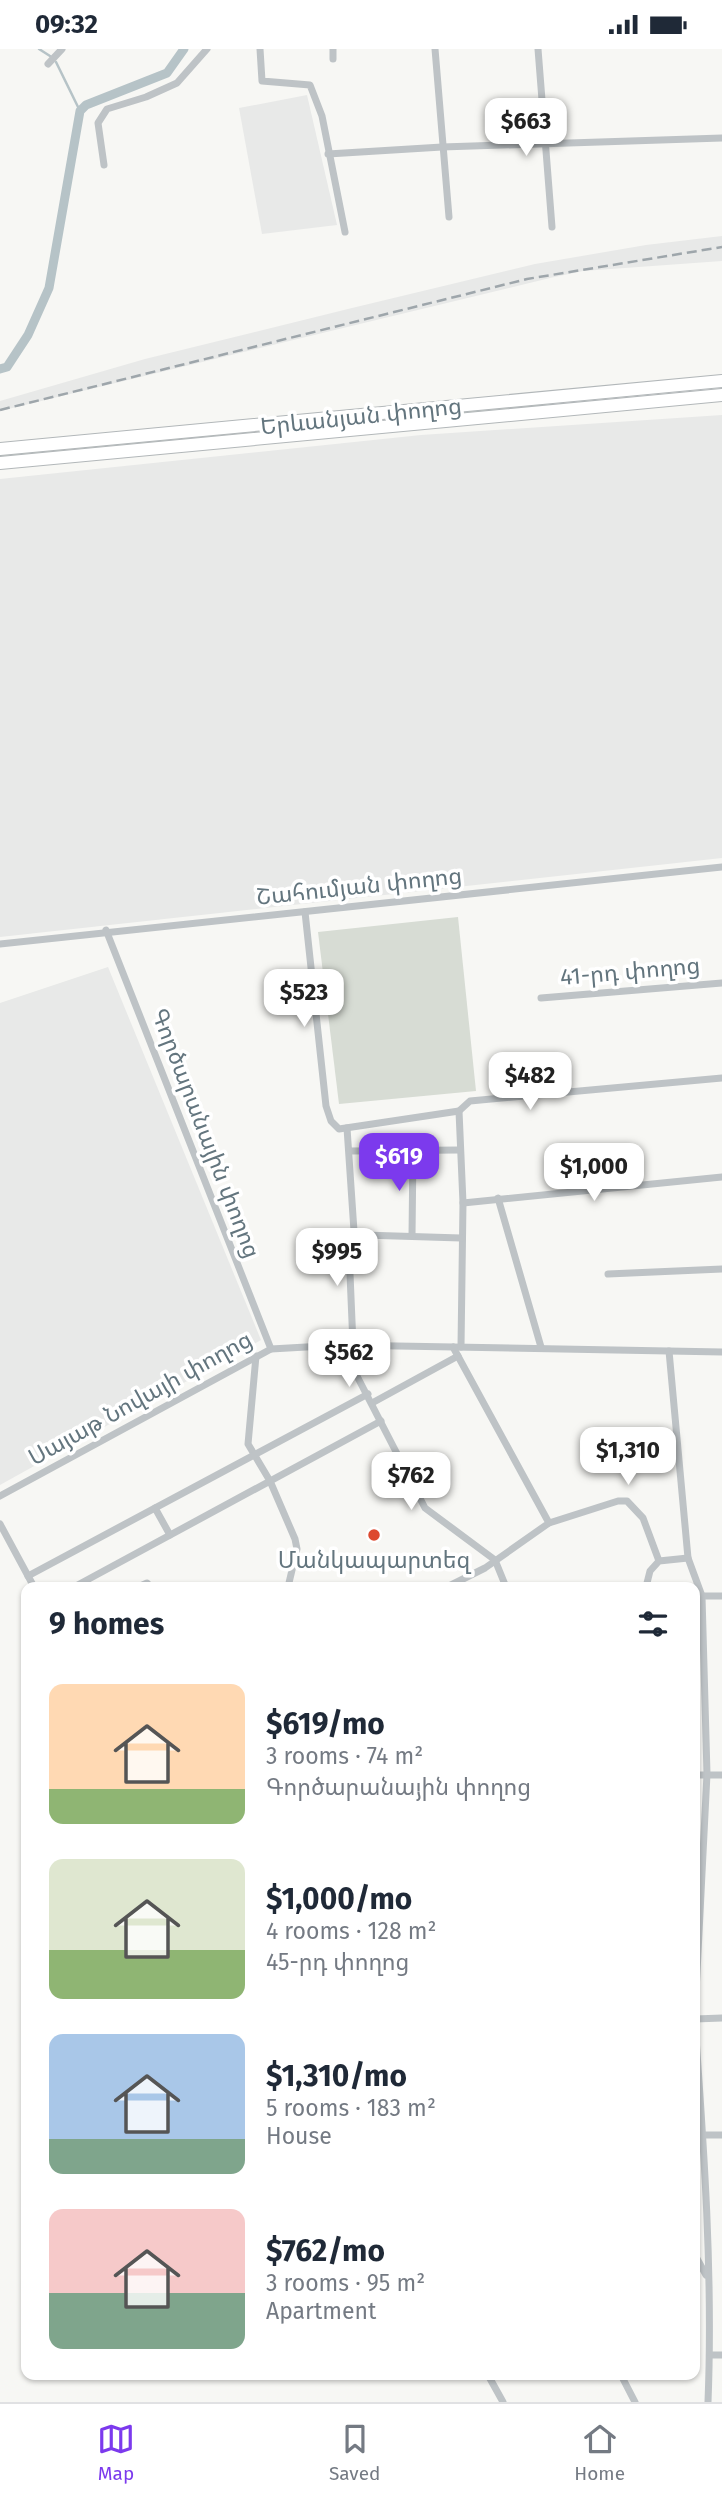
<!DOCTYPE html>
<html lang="en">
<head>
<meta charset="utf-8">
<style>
  :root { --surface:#fff; --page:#f6f6f7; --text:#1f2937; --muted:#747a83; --line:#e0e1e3; --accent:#7c3aed }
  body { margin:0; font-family:"Fira Sans","Noto Sans Armenian",sans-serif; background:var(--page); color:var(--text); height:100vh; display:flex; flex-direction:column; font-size:26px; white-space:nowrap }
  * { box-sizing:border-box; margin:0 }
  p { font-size:23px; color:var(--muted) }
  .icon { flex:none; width:38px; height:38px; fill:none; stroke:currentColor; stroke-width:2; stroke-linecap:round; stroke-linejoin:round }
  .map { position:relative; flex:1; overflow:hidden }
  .drawer { position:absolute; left:21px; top:1533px; width:679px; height:798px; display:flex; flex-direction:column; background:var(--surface); border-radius:14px; box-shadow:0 2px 5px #0004 }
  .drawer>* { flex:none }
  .price { position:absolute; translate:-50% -60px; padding:0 16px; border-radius:14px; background:#fff; color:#222; font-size:23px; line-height:46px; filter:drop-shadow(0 2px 4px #0008) }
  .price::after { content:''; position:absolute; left:50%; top:42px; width:21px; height:16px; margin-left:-10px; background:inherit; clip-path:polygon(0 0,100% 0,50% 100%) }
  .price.on { background:var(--accent); color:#fff }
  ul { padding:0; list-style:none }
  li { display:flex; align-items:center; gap:21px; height:175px; padding:0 28px }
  li span { display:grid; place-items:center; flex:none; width:196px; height:140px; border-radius:14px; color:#555 }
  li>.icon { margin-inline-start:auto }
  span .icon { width:84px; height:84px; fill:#fffc; stroke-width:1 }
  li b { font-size:30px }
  h2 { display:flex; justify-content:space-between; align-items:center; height:84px; padding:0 28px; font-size:30px }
  .status { display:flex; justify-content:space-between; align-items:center; height:49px; padding:0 35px; background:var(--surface); direction:ltr }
  .status svg { height:19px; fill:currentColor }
  .tabs { display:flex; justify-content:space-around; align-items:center; height:98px; border-top:2px solid var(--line); background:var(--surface); font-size:19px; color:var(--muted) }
  .tabs a { display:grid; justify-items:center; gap:4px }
  .tabs .on { color:var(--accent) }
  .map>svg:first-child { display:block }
  .built { fill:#e8e9e8 }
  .green { fill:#d7dcd4 }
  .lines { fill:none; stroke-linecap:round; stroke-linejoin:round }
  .stream { stroke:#b6c3c7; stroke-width:2.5 }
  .canal { stroke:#b6c3c7; stroke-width:9 }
  .highway-casing { stroke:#b2b7b9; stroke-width:14 }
  .street { stroke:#bec3c6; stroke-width:7 }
  .highway { stroke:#fff; stroke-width:12 }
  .rail { stroke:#9ea6ab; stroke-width:2.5; stroke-dasharray:10 5; stroke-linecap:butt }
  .poi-dot { fill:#dd492f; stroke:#fff; stroke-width:2.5 }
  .labels { text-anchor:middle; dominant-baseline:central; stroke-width:7; stroke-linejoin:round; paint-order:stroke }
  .street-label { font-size:23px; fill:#63757e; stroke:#fff }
  .poi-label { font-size:23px; fill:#63757e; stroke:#fff }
</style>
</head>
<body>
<div class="status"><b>09:32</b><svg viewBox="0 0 49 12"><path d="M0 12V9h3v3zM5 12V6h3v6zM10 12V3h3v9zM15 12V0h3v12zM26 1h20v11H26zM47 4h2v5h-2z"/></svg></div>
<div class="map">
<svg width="722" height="2353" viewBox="0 0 722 2353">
  <rect width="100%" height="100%" fill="#f7f7f4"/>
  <!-- built -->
  <g class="built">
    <path d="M307,46l30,130 -75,9 -23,-126z"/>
    <path d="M722,187v25l-139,10 -33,7 -550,133v-10l145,-42 207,-51 183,-44 111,-19z"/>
    <path d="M722,366v443l-722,79v-458l421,-44z"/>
    <path d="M108,918l153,373 -261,145v-482z"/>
  </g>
  <!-- green -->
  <g class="green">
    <path d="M546,352l1,6 -547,51v-5z"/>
    <path d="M458,868l18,174 -137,13 -21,-172z"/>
  </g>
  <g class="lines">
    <!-- stream -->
    <g class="stream">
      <path d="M39,0l11,7"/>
      <path d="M56,13l24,49"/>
    </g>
    <!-- canal -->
    <path class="canal" d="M0,320l7,-2 21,-32 21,-47 31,-177 6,-6 81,-32 17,-24"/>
    <defs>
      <g id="highway">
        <path d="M0,400l722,-68"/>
        <path d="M0,414l722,-68"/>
      </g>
    </defs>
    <!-- highway casing -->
    <use href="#highway" class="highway-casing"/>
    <!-- street -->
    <g class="street">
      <path d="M260,0l2,32 48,4 12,31 23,116"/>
      <path d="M333,0v10"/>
      <path d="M435,0l14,168"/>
      <path d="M538,0l14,178"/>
      <path d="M48,15l14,-15"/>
      <path d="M328,105l114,-7 280,-9"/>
      <path d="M104,116l-6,-42 9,-14 39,-12 31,-14 30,-34"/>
      <path d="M305,863l21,194 5,15 8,8 120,-18 11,-10 252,-23"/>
      <path d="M106,881l165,419"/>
      <path d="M0,895l722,-77"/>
      <path d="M541,949l181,-15"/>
      <path d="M459,1062l4,92 -2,144"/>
      <path d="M347,1079l7,103 9,4 98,3"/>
      <path d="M351,1102l108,-1"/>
      <path d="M498,1149l43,149"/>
      <path d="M463,1154l259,-26"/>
      <path d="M412,1187l1,-86"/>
      <path d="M608,1225l114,-5"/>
      <path d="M341,1296l84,163 70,52 11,27"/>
      <path d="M353,1296l-3,-71 4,-43"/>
      <path d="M669,1302l19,207 14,38 5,178 -12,238"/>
      <path d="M256,1307l-8,88 22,37 25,58 2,10 -9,38"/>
      <path d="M372,1354l86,-47"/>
      <path d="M0,1447l271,-147 70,-4 381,7"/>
      <path d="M155,1459l15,27"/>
      <path d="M549,1474l69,-22h9l16,17 16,43"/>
      <path d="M0,1475l34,63"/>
      <path d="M28,1527l340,-182"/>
      <path d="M74,1538l307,-166"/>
      <path d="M138,1538l9,-4 4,4"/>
      <path d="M447,1538l38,-19 64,-45 -96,-176"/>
      <path d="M646,1538l4,-16 9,-10 29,-3"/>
      <path d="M702,1547h20"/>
      <path d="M695,1726h27"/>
      <path d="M695,1970l27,-1"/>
      <path d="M695,1975c9,125 18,252 13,378"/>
      <path d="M703,2086h19"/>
      <path d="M695,2206l11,20"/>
      <path d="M710,2306h12"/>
      <path d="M488,2326l15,27"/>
      <path d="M621,2326l14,27"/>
    </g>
    <!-- highway -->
    <use href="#highway" class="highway"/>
    <!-- rail -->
    <path class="rail" d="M0,361l527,-131 195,-32"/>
  </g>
  <!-- markers -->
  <circle class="poi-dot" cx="374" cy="1486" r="7"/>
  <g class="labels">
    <!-- street labels -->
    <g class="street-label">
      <text transform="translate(361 367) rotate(-6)">Երևանյան փողոց</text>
      <text transform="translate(359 837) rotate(-6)">Շահումյան փողոց</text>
      <text transform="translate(630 922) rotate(-5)">41-րդ փողոց</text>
      <text transform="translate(206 1084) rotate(69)">Գործարանային փողոց</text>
      <text transform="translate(140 1349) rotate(-29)">Սայաթ Նովայի փողոց</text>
    </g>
    <!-- poi labels -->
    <g class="poi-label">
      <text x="374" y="1511">Մանկապարտեզ</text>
    </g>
  </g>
</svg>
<b class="price" style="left:526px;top:109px">$663</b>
<b class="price" style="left:304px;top:980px">$523</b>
<b class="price" style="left:530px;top:1063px">$482</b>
<b class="price on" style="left:399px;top:1144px">$619</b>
<b class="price" style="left:594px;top:1154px">$1,000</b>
<b class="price" style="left:337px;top:1239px">$995</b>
<b class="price" style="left:349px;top:1340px">$562</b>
<b class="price" style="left:628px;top:1438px">$1,310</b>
<b class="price" style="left:411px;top:1463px">$762</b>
<section class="drawer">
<h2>9 homes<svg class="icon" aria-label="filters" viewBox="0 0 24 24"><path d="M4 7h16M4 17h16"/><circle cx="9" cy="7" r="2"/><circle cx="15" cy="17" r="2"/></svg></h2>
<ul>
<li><span style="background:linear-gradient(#ffd9b3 75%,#8fb573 0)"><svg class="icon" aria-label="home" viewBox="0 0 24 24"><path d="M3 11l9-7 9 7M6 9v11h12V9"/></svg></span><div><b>$619/mo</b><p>3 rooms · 74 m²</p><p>Գործարանային փողոց</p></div></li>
<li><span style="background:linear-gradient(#dfe7d0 65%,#8fb573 0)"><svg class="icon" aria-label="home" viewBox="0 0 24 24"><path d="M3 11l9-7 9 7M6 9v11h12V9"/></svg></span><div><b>$1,000/mo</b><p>4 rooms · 128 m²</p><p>45-րդ փողոց</p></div></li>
<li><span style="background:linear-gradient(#a9c7e8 75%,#7fa58c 0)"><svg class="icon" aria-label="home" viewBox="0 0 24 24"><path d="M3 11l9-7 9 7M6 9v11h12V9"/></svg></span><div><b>$1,310/mo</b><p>5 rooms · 183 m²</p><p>House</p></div></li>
<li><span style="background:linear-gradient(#f6c9c9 60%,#7fa58c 0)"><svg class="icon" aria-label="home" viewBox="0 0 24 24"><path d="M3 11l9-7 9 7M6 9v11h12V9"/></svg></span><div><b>$762/mo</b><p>3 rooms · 95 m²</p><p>Apartment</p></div></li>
</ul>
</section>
</div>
<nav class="tabs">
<a class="on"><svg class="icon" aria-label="map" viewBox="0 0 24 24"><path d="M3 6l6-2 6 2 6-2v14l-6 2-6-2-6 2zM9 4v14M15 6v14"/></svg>Map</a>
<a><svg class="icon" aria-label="saved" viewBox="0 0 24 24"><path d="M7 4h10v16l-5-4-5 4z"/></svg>Saved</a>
<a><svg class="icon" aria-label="home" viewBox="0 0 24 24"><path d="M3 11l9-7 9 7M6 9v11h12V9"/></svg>Home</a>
</nav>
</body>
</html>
